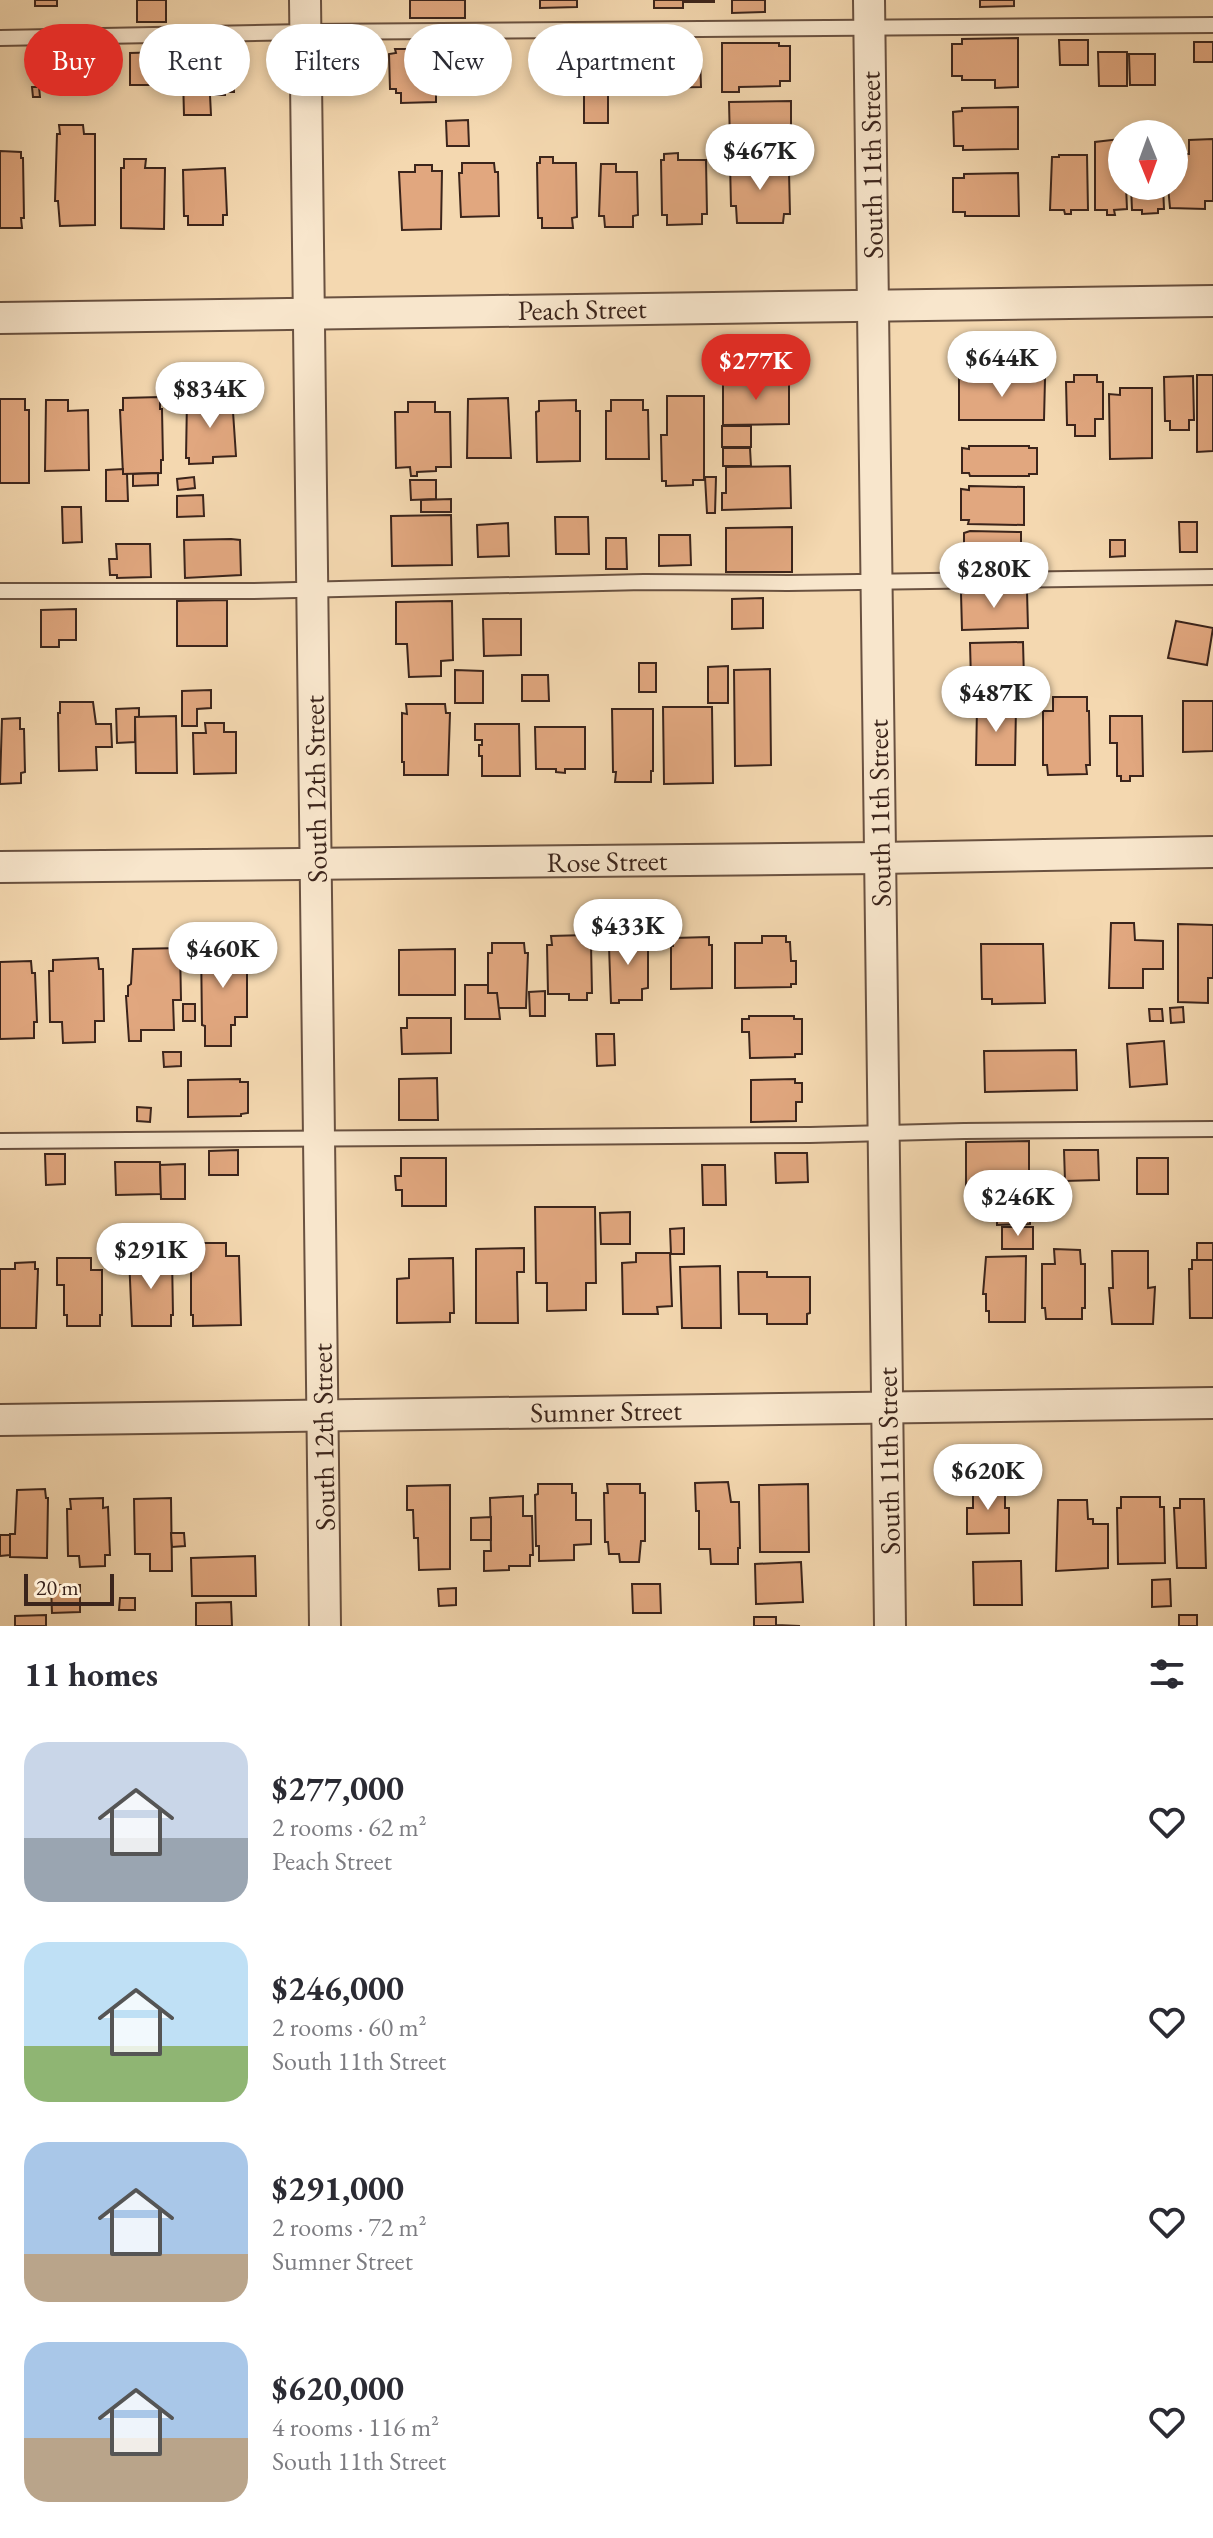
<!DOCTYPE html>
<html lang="en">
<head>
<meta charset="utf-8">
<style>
  :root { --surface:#fff; --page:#f2f2f3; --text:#2b2b33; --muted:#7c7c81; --accent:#d93025 }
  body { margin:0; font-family:"EB Garamond",serif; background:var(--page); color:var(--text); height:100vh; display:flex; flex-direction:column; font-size:30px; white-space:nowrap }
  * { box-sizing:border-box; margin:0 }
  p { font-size:26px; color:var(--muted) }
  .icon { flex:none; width:44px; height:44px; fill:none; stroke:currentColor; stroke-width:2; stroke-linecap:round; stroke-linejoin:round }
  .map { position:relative; height:1626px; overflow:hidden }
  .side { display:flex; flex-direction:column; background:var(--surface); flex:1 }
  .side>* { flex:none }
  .hud { position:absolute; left:24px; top:24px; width:800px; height:72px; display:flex; gap:16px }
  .needle { width:52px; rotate:179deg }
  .fabs { position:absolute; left:1108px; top:120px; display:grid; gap:16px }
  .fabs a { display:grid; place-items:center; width:80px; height:80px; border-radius:50%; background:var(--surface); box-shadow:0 4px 12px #0003; font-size:40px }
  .scale { position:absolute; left:24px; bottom:20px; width:90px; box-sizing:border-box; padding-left:8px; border:4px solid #3b241b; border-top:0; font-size:22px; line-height:28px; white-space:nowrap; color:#3b241b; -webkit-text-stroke:6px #f8e6cc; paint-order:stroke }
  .price { position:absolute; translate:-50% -68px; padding:0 18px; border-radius:28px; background:#fff; color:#222; font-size:26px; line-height:52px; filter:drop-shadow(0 2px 4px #0008) }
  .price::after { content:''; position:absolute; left:50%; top:48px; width:24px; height:18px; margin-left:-12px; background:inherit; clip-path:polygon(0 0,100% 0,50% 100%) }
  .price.on { background:var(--accent); color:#fff }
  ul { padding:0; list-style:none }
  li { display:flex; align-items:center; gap:24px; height:200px; padding:0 24px }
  li span { display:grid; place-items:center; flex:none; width:224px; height:160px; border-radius:24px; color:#555 }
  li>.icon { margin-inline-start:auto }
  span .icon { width:96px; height:96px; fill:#fffc; stroke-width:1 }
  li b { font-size:34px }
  h2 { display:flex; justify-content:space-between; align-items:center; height:96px; padding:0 24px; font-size:34px }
  .chip { padding:0 28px; border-radius:36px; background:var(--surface); box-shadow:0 4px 12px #0003; font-size:28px; line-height:72px }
  .chip.on { background:var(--accent); color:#fff }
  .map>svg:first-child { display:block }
  .building { fill:#e1a77f; stroke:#3b241b; stroke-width:2 }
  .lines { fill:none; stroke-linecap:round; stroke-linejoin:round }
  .lane-casing { stroke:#695140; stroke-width:18 }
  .street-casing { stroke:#695140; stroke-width:34 }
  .lane { stroke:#f8e6cc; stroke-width:14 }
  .street { stroke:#f8e6cc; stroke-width:30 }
  .labels { text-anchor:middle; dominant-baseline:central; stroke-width:6; stroke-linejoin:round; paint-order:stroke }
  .street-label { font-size:28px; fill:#3b241b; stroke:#f8e6cc }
</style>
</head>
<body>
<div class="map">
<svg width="1213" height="1626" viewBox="0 0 1213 1626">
  <rect width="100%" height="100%" fill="#f4d8b0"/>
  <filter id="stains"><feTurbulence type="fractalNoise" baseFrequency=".0025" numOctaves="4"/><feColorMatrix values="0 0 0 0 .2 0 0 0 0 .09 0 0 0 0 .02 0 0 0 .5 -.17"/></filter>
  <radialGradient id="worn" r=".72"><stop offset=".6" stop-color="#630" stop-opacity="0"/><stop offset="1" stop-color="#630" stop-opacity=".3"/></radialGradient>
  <!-- building -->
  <g class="building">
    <rect x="35" y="0" width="22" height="6"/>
    <rect x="137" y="0" width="29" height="22"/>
    <rect x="410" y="0" width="55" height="18"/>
    <path d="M540,0h37v7l-37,1z"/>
    <rect x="654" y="0" width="29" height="8"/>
    <rect x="684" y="0" width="30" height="2"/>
    <path d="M732,0h33v12l-33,1z"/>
    <path d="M980,0h34v6l-34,1z"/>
    <path d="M1018,38v49l-23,1v-8h-33v-4h-10v-32h10v-5z"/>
    <path d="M1059,40h29v25h-28z"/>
    <rect x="1194" y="42" width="19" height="20"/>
    <path d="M722,43h57v3h11v35h-10v5l-41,1v5h-17z"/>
    <path d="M395,49h46v7h5v13h-4v23h-6v10l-35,1v-10h-5v-4h-6l-1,-35 7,-1z"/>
    <path d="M168,52v33h-38v-32z"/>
    <path d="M1098,52h29v34h-28z"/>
    <path d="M554,53h28l1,23 -29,1z"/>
    <path d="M1129,54h26v31h-25z"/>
    <path d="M82,55l17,1v29h-17z"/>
    <path d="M224,56l1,3h8l1,33h-9v3h-15l1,20h-27l-1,-38h-8v-15h7v-5z"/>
    <path d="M655,57h45l1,30 -46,1z"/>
    <path d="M32,87h7l1,10h-7z"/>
    <path d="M608,90v33h-24v-32z"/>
    <path d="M791,101v40l-61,1 -1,-40z"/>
    <path d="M1018,107v42l-55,1v-4h-9l-1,-34 9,-1v-3z"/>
    <path d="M468,120l1,26h-22l-1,-25z"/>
    <path d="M59,125h24l1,9h11v91l-35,1 -2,-25h-3l2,-67h3z"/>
    <path d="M1120,139l2,47h4l1,23 -13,1 1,5h-8v-5h-12v-68z"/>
    <path d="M1213,139v62h-8v8l-35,-1 -2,-22h6v-32h15v-14z"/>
    <path d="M0,151l21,1v6h2l1,60h-3l1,10h-22z"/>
    <path d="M678,153v7h28l1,54h-5v10l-35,1v-10h-5l-1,-55h3v-6z"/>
    <path d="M1059,155h28l1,55h-17v4h-6l-1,-4h-14l2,-53h7z"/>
    <path d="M540,157h13v6h23l1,54 -5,1 1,10h-31v-10h-4l-1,-55h3z"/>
    <path d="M124,159h22l-1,9h20l-1,61 -43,-1v-60h3z"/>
    <path d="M784,162v10h5l1,42h-6l-1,9h-46l-1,-17h-5l-1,-43z"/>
    <path d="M462,163h32l1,9h3l1,44 -38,1 -2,-44h3z"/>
    <path d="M601,164h15v8h21l1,43 -5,1v11h-28l-1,-11h-5z"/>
    <path d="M415,165h17v6h10l-1,58 -39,1 -3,-58h16z"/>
    <path d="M225,168l2,47h-4v10h-35v-9h-4l-1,-46z"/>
    <path d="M1018,173l1,43h-54v-4h-12v-34h11v-4z"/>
    <path d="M1131,186h32l1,23h-6v4l-16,1v-4h-10z"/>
    <path d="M1074,375h23v7h6v37h-8v17h-20v-11h-8l-1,-43h8z"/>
    <path d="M1197,375h16v76l-16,1z"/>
    <path d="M1193,376l1,44h-5v10h-19v-9h-5l-1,-44z"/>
    <path d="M739,377h21v4l29,-1v44l-66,1v-43l16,-1z"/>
    <path d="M959,379h86l-1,41h-85z"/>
    <path d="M1120,388h32v70l-42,1 -1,-65 11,1z"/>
    <path d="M667,396h37v84h-11v5l-27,1v-5h-4l-1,-46h6z"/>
    <path d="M160,397v12h2l1,51h-2v13l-38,1 -3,-64h3v-12z"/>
    <path d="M232,397l4,59 -23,1v6l-24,1v-6h-3l1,-59z"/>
    <path d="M508,398l3,60h-44l1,-59z"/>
    <path d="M0,399h25v11h4v73h-29z"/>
    <path d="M46,400h22v11l20,-1 1,60 -44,1z"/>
    <path d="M576,400v11h4v50l-43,1 -1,-50 3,-1v-10z"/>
    <path d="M611,400h32v10h5l1,49h-43v-48h5z"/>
    <path d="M408,402h27v10h15l1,55h-15v4l-19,1v4h-6l-1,-9 -14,1 -1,-56h13z"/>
    <rect x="722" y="426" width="29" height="21"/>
    <path d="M969,446h60v2h8v26h-8v2h-59l-1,-3h-7v-25l7,1z"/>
    <path d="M723,448h27l1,18h-28z"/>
    <path d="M790,466l1,42 -69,2v-17h4v-26z"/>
    <path d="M123,469v5h4l1,27h-22v-31z"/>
    <path d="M158,473v12l-25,1v-12z"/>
    <path d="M194,477l1,11 -17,2 -1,-11z"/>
    <path d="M705,477h11l-1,36h-8z"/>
    <path d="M410,480h26v19l-25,1z"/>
    <path d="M969,486l55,1v38l-56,-1 1,-4h-8v-31l8,1z"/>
    <path d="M203,495l1,21 -27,1v-21z"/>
    <path d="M451,499v13h-30v-12z"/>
    <path d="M62,507h19l1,35 -19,1z"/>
    <path d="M451,515l1,50 -60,1 -1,-50z"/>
    <path d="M555,517h33l1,37h-33z"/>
    <path d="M1179,522h18v30h-17z"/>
    <path d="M508,523l1,33 -31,1 -1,-32z"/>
    <path d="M792,527v45h-66v-44z"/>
    <path d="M970,531l51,1v37l-57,-1v-35z"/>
    <path d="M659,535h31l1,30 -32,1z"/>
    <path d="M606,538h20l1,31h-21z"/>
    <path d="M231,539l9,1 1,35 -56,3 -1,-38z"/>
    <path d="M1110,540h15v16l-15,1z"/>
    <path d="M116,544h34l1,33 -34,1v-3h-7l-1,-16h8z"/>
    <path d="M1027,591l1,37 -66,2 -1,-37z"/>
    <path d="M763,598v30l-31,1v-30z"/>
    <path d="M227,600v46h-50v-45z"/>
    <path d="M452,601l1,59 -12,1v15l-32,1 -2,-33h-11v-42z"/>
    <path d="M76,609v31h-17v7h-18v-37z"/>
    <path d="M483,619h38v36l-37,1z"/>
    <path d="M1176,621l37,7 -6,37 -39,-7z"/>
    <path d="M1023,642l1,38 -53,1 -1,-38z"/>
    <rect x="639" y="663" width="17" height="29"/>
    <path d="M728,666v37h-20v-36z"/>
    <path d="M770,669l1,96 -36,1 -1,-96z"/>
    <path d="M455,670l28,1v32h-28z"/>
    <path d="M522,675h26l1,26h-27z"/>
    <path d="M211,690v18l-14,1v17h-15v-35z"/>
    <path d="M1053,697h34v14h2l1,54h-4l1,9 -39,1 -1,-10h-4v-54h10z"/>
    <path d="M1183,701h30v50l-30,1z"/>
    <path d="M60,702h33l3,22h15l1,23h-16l1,23 -38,1 -1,-58h2z"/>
    <path d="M982,702h19v4h15l-1,59h-39l1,-59 5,-1z"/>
    <path d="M406,704h39l1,9h4l-2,62h-44v-13h-2v-49l5,1z"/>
    <path d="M663,707h49l1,76 -49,1z"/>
    <path d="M139,708v9h-4v25l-18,1 -1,-34z"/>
    <path d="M612,709h41v62h-2v11h-36l1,-10h-3z"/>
    <path d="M176,716l1,57h-41l-1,-56z"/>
    <path d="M1110,716h32l1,60h-13v5h-9v-5h-4v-33h-7z"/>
    <path d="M20,718v11h4l1,43 -4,1v10l-21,1 2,-65z"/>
    <path d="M205,723h19v9h12v41l-42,1 -1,-41h13z"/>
    <path d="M475,724h44l1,52h-38v-20h-3v-11h3v-5h-7z"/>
    <path d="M535,727h50v42h-20v4l-9,-1v-3h-20z"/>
    <path d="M1111,923h23l1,17 28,1v28h-20v19h-34z"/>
    <path d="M1178,924l35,1v53h-5v25l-30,-1z"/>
    <path d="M644,934v11h4v43l-6,1v11h-23v3h-8l-2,-57h3v-11z"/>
    <path d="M586,935l1,9h4l1,49h-5v7h-18v-6h-21l-1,-49h5l-1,-9z"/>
    <path d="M762,936h24v6h4l1,19h5v23h-5v3l-56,1v-45h27z"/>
    <path d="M709,937v8h3v43l-41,1v-43h2v-8z"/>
    <path d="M201,943h46v74h-12v8h-4v21h-26v-20l-3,-1z"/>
    <path d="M492,943h32l1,10h3l-2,55h-29v-15h-9v-40h4z"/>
    <path d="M981,944h62l2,59 -53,1v-5h-10z"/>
    <path d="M180,948l1,52h-8l1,30h-33v11h-12l-3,-45h2v-10l3,-2 2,-35z"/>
    <path d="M455,949v46h-56v-45z"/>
    <path d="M98,958l1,11h4l1,52h-9v21l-32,1 -1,-21h-12l-1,-51h4v-11z"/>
    <path d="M31,961l1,12h3l2,49h-3v16l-34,1v-77z"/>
    <path d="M465,985h23v8h9l3,26h-35z"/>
    <path d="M545,991v25h-15l-1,-24z"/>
    <rect x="183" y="1004" width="12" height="17"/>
    <path d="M1183,1007l1,15 -13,1 -1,-15z"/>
    <path d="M1149,1009h13l1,12h-13z"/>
    <path d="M749,1016h45v3h8v35h-7v3l-45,1 -1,-26h-7v-13h7z"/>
    <path d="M407,1018h44v35l-49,1 -1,-26h6z"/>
    <path d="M596,1034h18l1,31 -18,1z"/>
    <path d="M1164,1041l3,43 -37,3 -3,-43z"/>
    <path d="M1076,1050l1,40 -92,2 -1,-41z"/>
    <path d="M163,1052h18v14l-17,1z"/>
    <path d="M437,1078l1,42h-39v-41z"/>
    <path d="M240,1079v3h8v31l-7,1v2l-53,1v-37z"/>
    <path d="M795,1079v4h7v19h-6v19l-45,1v-42z"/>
    <path d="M137,1107l14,1 -1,14 -13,-1z"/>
    <path d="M1029,1141v46h-63v-45z"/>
    <path d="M238,1150v25h-29v-24z"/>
    <path d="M1064,1150h34l1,30 -34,1z"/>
    <path d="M775,1153h32l1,29 -32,1z"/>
    <path d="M45,1154h20v30l-19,1z"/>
    <path d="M401,1158h45v48h-44v-16h-6l-1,-14h6z"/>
    <rect x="1137" y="1158" width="31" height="36"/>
    <path d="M115,1162h45l1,32 -45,1z"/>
    <path d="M185,1164v35h-24l-1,-34z"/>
    <path d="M702,1165h23l1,40h-23z"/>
    <path d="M997,1203h33v21l-33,1z"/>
    <path d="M535,1207h60l1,76h-10v27l-39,1v-28h-11z"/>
    <path d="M630,1212v32h-29l-1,-31z"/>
    <rect x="1002" y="1227" width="31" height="22"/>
    <path d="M684,1228v26h-13l-1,-25z"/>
    <path d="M202,1243h24v13h13l2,69 -48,1v-11h-2v-58l11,-1z"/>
    <rect x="1197" y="1243" width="16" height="17"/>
    <path d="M524,1248v24h-7l1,51h-42v-74z"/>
    <path d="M1054,1249l26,1 1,14h4v44h-3v11h-36l-1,-11h-3v-44h13z"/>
    <path d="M1112,1251h36v37l7,-1 -2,37h-41l-3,-36h4z"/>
    <path d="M636,1253h34l2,53 -15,1 1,7h-35l-1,-51 14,-1z"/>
    <path d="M172,1256l1,59h-2v11h-39l-3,-69z"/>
    <path d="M1026,1256l-1,66h-36v-11h-3v-17h-3l3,-37z"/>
    <path d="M57,1258h34v12h11v45h-2v11h-33v-11h-3v-30h-7z"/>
    <path d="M453,1258l1,55h-4v9l-53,1v-44l12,-1v-19z"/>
    <path d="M1192,1260h21v58h-23l-1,-49h3z"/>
    <path d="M35,1262v7h3l-2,59h-36v-59h15v-6z"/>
    <path d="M720,1266l1,62h-39l-2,-61z"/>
    <path d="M738,1272h29v5h43v36l-3,1v10h-40v-10h-28z"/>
    <path d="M728,1482l3,20h8l1,46h-2v16h-27l-1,-15h-11v-38h-3l-1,-28z"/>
    <path d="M538,1484h34v9h4v27h15v24l-17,1v15l-35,1v-15h-3l-1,-51 3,-1z"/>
    <path d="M607,1484h33v9h5v48h-4l-2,21h-19l-1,-8h-10l-1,-12h-3l-1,-49h4z"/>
    <path d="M808,1484l1,68h-49l-1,-67z"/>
    <path d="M450,1485v84l-31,1 -1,-32h-4l-1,-28h-6v-24z"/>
    <path d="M973,1488h32v20h4v25l-42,1v-26h6z"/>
    <path d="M45,1489l1,9h2l-1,60 -37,-1v-23h5l2,-44z"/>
    <path d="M523,1496v20h9l1,39h-3v11h-21v4l-25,1v-20h7l-1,-53z"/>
    <path d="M1121,1497h39v10h4l1,56 -47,1 -1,-56h4z"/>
    <path d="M103,1498v10l5,-1 2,48h-5v11l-25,1 -1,-11h-11l-1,-47h4l-1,-10z"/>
    <path d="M171,1498l1,73h-22v-17h-15l-1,-55z"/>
    <path d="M1180,1499h24l2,69h-29l-3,-60h6z"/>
    <path d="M1058,1500h29l1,19h5v5h15v44l-52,3z"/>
    <path d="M491,1517v23h-20v-22z"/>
    <path d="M171,1533h13l1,13 -13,1z"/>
    <path d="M0,1535h10v20l-10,1z"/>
    <path d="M255,1556l1,40h-64l-1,-38z"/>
    <path d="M1021,1561l1,44h-48l-1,-43z"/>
    <path d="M801,1562l2,40 -47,2 -1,-40z"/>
    <path d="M1170,1579l1,27 -19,1v-27z"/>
    <path d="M632,1584h28l1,29h-28z"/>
    <path d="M51,1585h29v27l-28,1z"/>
    <path d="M456,1588v17l-17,1 -1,-17z"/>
    <path d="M120,1598h15v12h-16z"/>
    <path d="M231,1602l1,24h-36v-23z"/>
    <path d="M46,1615v11h-31v-10z"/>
    <rect x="1179" y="1615" width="18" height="11"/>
    <path d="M754,1617h22v8l24,1h-46z"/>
  </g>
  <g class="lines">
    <defs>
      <g id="lane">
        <path d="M0,38l305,-6 908,-7"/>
        <path d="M0,591h253l391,-9 144,1 425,-6"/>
        <path d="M0,1141l810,-6 154,-4 249,-2"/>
      </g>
      <g id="street">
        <path d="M305,0l20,1626"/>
        <path d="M869,0l21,1626"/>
        <path d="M0,318l1213,-17"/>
        <path d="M0,867l879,-9 334,-6"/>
        <path d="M0,1420l1213,-17"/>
      </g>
    </defs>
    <!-- lane casing -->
    <use href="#lane" class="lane-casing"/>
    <!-- street casing -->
    <use href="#street" class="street-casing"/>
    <!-- lane -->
    <use href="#lane" class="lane"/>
    <!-- street -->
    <use href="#street" class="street"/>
  </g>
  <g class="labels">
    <!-- street labels -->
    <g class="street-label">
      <text transform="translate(871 165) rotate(-91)">South 11th Street</text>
      <text transform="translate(582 309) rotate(-1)">Peach Street</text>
      <text transform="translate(315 789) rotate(-91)">South 12th Street</text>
      <text transform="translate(879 813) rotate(-91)">South 11th Street</text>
      <text transform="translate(607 861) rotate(-1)">Rose Street</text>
      <text transform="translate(606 1411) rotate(-1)">Sumner Street</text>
      <text transform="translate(323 1437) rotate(-91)">South 12th Street</text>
      <text transform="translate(888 1461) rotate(-91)">South 11th Street</text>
    </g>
  </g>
  <rect width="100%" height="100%" filter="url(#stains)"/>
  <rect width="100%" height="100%" fill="url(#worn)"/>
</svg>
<div class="fabs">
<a><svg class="needle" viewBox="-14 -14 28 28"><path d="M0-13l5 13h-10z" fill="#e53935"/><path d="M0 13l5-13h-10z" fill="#7c7c81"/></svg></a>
</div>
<div class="scale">20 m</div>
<b class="price" style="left:760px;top:192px">$467K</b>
<b class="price" style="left:1002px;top:399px">$644K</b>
<b class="price on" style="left:756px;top:402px">$277K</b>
<b class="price" style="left:210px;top:430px">$834K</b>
<b class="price" style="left:994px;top:610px">$280K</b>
<b class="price" style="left:996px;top:734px">$487K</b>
<b class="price" style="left:628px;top:967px">$433K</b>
<b class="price" style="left:223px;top:990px">$460K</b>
<b class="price" style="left:1018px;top:1238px">$246K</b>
<b class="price" style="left:151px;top:1291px">$291K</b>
<b class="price" style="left:988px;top:1512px">$620K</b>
<div class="hud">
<a class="chip on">Buy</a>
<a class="chip">Rent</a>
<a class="chip">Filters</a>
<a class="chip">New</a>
<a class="chip">Apartment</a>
</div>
</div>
<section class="side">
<h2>11 homes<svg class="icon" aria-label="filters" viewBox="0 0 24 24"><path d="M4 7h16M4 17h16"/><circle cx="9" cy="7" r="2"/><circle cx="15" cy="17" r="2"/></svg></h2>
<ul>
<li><span style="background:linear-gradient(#c9d6e8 60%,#9aa5b1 0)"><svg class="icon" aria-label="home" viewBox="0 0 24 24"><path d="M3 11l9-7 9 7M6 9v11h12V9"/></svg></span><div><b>$277,000</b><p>2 rooms · 62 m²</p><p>Peach Street</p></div><svg class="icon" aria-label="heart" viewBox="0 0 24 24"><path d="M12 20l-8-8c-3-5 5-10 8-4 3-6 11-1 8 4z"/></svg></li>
<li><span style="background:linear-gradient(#bfe0f5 65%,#8fb573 0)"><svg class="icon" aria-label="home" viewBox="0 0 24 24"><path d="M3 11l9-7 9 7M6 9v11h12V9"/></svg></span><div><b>$246,000</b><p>2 rooms · 60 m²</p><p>South 11th Street</p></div><svg class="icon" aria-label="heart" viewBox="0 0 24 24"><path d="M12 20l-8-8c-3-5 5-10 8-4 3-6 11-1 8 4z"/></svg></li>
<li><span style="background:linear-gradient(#a9c7e8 70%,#b9a48a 0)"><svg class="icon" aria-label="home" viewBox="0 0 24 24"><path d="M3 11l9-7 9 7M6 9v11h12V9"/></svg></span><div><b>$291,000</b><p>2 rooms · 72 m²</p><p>Sumner Street</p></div><svg class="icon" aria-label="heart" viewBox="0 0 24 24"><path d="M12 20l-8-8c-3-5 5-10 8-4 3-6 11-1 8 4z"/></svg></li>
<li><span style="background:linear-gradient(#a9c7e8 60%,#b9a48a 0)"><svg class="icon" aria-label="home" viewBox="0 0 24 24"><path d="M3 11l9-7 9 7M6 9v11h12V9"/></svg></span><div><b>$620,000</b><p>4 rooms · 116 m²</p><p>South 11th Street</p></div><svg class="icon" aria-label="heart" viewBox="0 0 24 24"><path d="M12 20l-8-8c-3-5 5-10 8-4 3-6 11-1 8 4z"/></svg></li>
</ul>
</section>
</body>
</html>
